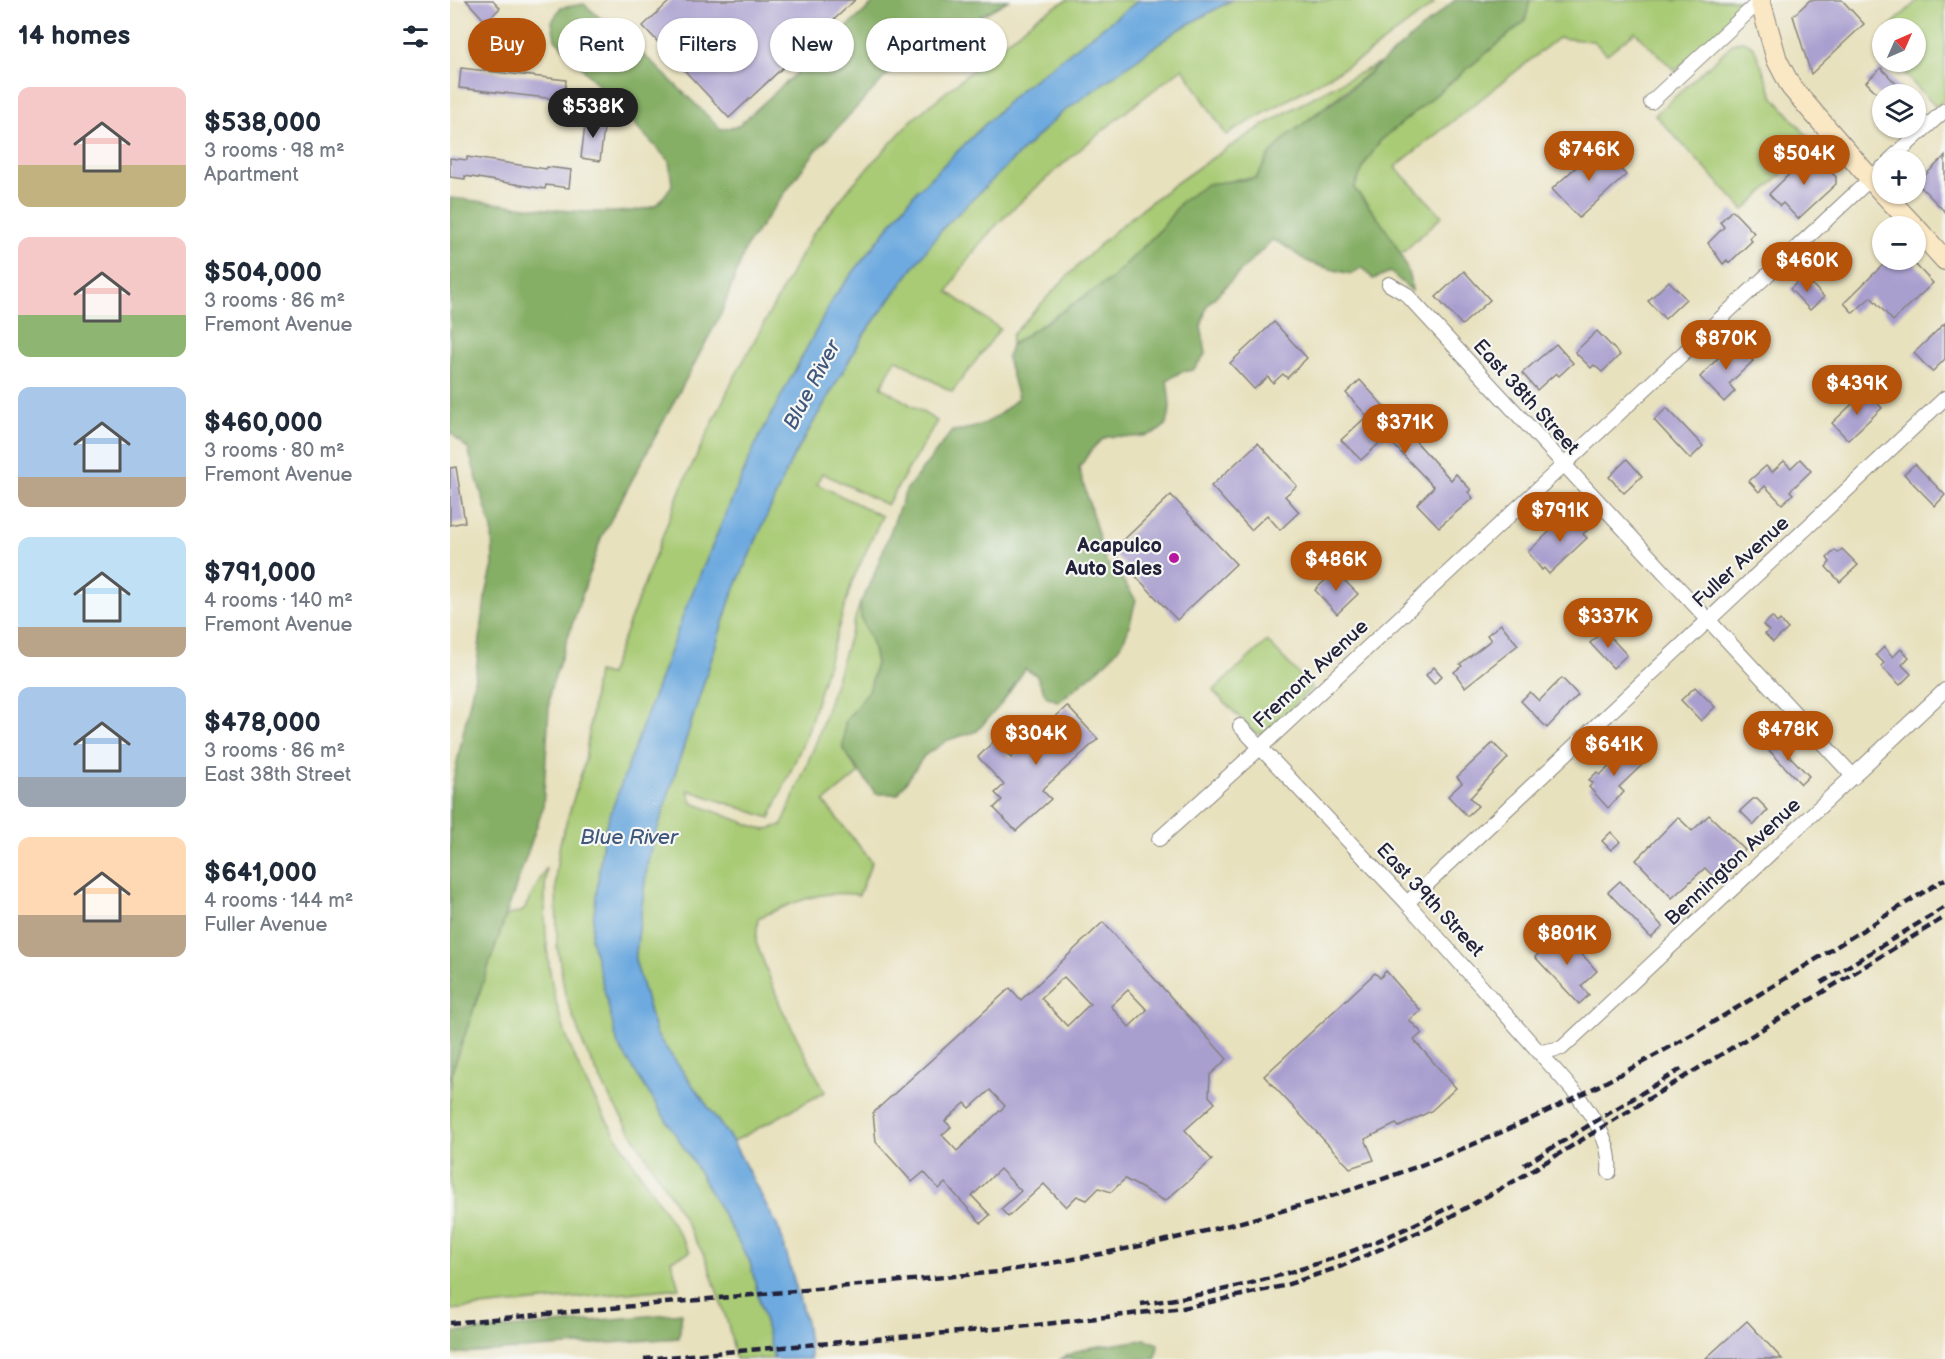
<!DOCTYPE html>
<html lang="en">
<head>
<meta charset="utf-8">
<style>
  :root { --surface:#fff; --page:#f6f6f7; --text:#1f2937; --muted:#747a83; --accent:#b45309 }
  body { margin:0; font-family:"Balsamiq Sans",sans-serif; background:var(--page); color:var(--text); height:100vh; display:flex; flex-direction:column; font-size:22px; white-space:nowrap }
  * { box-sizing:border-box; margin:0 }
  p { font-size:20px; color:var(--muted) }
  .icon { flex:none; width:33px; height:33px; fill:none; stroke:currentColor; stroke-width:2; stroke-linecap:round; stroke-linejoin:round }
  .map { position:relative; flex:1; overflow:hidden }
  .drawer { display:flex; flex-direction:column; background:var(--surface); width:450px }
  .drawer>* { flex:none }
  .guide { position:absolute; left:18px; top:18px; width:570px; height:54px; display:flex; gap:12px }
  .needle { width:39px; rotate:45deg }
  .buttons { position:absolute; left:1422px; top:18px; display:grid; gap:12px }
  .buttons a { display:grid; place-items:center; width:54px; height:54px; border-radius:50%; background:var(--surface); box-shadow:0 2px 4px #0004; font-size:30px }
  .price { position:absolute; translate:-50% -51px; padding:0 14px; border-radius:21px; background:var(--accent); color:#fff; font-size:20px; line-height:39px; filter:drop-shadow(0 2px 3px #0008) }
  .price::after { content:''; position:absolute; left:50%; top:36px; width:18px; height:14px; margin-left:-9px; background:inherit; clip-path:polygon(0 0,100% 0,50% 100%) }
  .price.on { background:#222; color:#fff }
  ul { padding:0; list-style:none }
  li { display:flex; align-items:center; gap:18px; height:150px; padding:0 18px }
  li span { display:grid; place-items:center; flex:none; width:168px; height:120px; border-radius:12px; color:#555 }
  li>.icon { margin-inline-start:auto }
  span .icon { width:72px; height:72px; fill:#fffc; stroke-width:1 }
  li b { font-size:26px }
  h2 { display:flex; justify-content:space-between; align-items:center; height:72px; padding:0 18px; font-size:26px }
  .tag { padding:0 21px; border-radius:27px; background:var(--surface); box-shadow:0 2px 4px #0004; font-size:21px; line-height:54px }
  .tag.on { background:var(--accent); color:#fff }
  main { display:flex; flex:1; min-height:0 }
  .map>svg:first-child { display:block }
  .green { fill:#a9cb74; stroke:#667658; stroke-width:1.5 }
  .forest { fill:#86af66; stroke:#546850; stroke-width:1.5 }
  .water { fill:#6eaadf; stroke:#48668d; stroke-width:1.5 }
  .building { fill:#a99fcf; fill-rule:evenodd }
  .lines { fill:none; stroke-linecap:round; stroke-linejoin:round }
  .minor-casing { stroke:#85827c; stroke-width:16 }
  .secondary-casing { stroke:#85827c; stroke-width:22 }
  .minor { stroke:#fff; stroke-width:14 }
  .secondary { stroke:#fae7c3; stroke-width:20 }
  .rail { stroke:#22223b; stroke-width:4.5; stroke-dasharray:9 4.5; stroke-linecap:butt }
  .poi-dot { fill:#b5179e; stroke:#f6f6f2; stroke-width:2 }
  .labels { text-anchor:middle; dominant-baseline:central; stroke-width:4.5; stroke-linejoin:round; paint-order:stroke }
  .street-label { font-size:20px; fill:#22223b; stroke:#f6f6f2 }
  .poi-label { font-size:20px; font-weight:bold; fill:#22223b; stroke:#f6f6f2; text-anchor:end }
  .water-label { font-size:21px; font-style:italic; fill:#40587d; stroke:#f6f6f2 }
</style>
</head>
<body>
<main>
<section class="drawer">
<h2>14 homes<svg class="icon" aria-label="filters" viewBox="0 0 24 24"><path d="M4 7h16M4 17h16"/><circle cx="9" cy="7" r="2"/><circle cx="15" cy="17" r="2"/></svg></h2>
<ul>
<li><span style="background:linear-gradient(#f6c9c9 65%,#c2b280 0)"><svg class="icon" aria-label="home" viewBox="0 0 24 24"><path d="M3 11l9-7 9 7M6 9v11h12V9"/></svg></span><div><b>$538,000</b><p>3 rooms · 98 m²</p><p>Apartment</p></div></li>
<li><span style="background:linear-gradient(#f6c9c9 65%,#8fb573 0)"><svg class="icon" aria-label="home" viewBox="0 0 24 24"><path d="M3 11l9-7 9 7M6 9v11h12V9"/></svg></span><div><b>$504,000</b><p>3 rooms · 86 m²</p><p>Fremont Avenue</p></div></li>
<li><span style="background:linear-gradient(#a9c7e8 75%,#b9a48a 0)"><svg class="icon" aria-label="home" viewBox="0 0 24 24"><path d="M3 11l9-7 9 7M6 9v11h12V9"/></svg></span><div><b>$460,000</b><p>3 rooms · 80 m²</p><p>Fremont Avenue</p></div></li>
<li><span style="background:linear-gradient(#bfe0f5 75%,#b9a48a 0)"><svg class="icon" aria-label="home" viewBox="0 0 24 24"><path d="M3 11l9-7 9 7M6 9v11h12V9"/></svg></span><div><b>$791,000</b><p>4 rooms · 140 m²</p><p>Fremont Avenue</p></div></li>
<li><span style="background:linear-gradient(#a9c7e8 75%,#9aa5b1 0)"><svg class="icon" aria-label="home" viewBox="0 0 24 24"><path d="M3 11l9-7 9 7M6 9v11h12V9"/></svg></span><div><b>$478,000</b><p>3 rooms · 86 m²</p><p>East 38th Street</p></div></li>
<li><span style="background:linear-gradient(#ffd9b3 65%,#b9a48a 0)"><svg class="icon" aria-label="home" viewBox="0 0 24 24"><path d="M3 11l9-7 9 7M6 9v11h12V9"/></svg></span><div><b>$641,000</b><p>4 rooms · 144 m²</p><p>Fuller Avenue</p></div></li>
</ul>
</section>
<div class="map">
<svg width="1495" height="1359" viewBox="0 0 1495 1359">
  <rect width="100%" height="100%" fill="#f6f6f2"/>
  <filter id="ink" filterUnits="userSpaceOnUse"><feTurbulence type="fractalNoise" baseFrequency=".0167" numOctaves="2"/><feDisplacementMap in="SourceGraphic" scale="12" xChannelSelector="R" yChannelSelector="G"/><feConvolveMatrix kernelMatrix="1 2 1 2 8 2 1 2 1" color-interpolation-filters="sRGB"/></filter>
  <filter id="wash" filterUnits="userSpaceOnUse"><feTurbulence type="fractalNoise" baseFrequency=".008" numOctaves="4" result="noise"/><feDisplacementMap in="SourceGraphic" scale="24" xChannelSelector="R" yChannelSelector="G"/><feGaussianBlur stdDeviation="1.35" result="paint"/><feColorMatrix in="noise" values="0 0 0 0 0 0 0 0 0 0 0 0 0 0 0 0 0 1.4 0 .05"/><feComposite in="paint" operator="in"/></filter>
  <g filter="url(#wash)">
    <rect width="100%" height="100%" fill="#e8e1be"/>
    <!-- green -->
    <g class="green">
      <path d="M617,0h72l-120,91 -104,102 -81,104 -243,641 102,224 57,100 24,97h-38l-8,-35 -22,-65 -34,-61 -60,-96 -28,-55 -19,-53 -8,-49 -1,-73 4,-29 25,-82 12,-89 12,3 72,-187 53,-110 78,-143 41,-51 59,-64 126,-104z"/>
      <path d="M782,0h197l5,4 -71,53 -137,78 -43,-67c-45,33 -87,67 -129,104 -43,38 -79,68 -106,120l52,37 -48,63 -56,-33 -15,28 56,34 -50,84 -65,-32 -5,11 65,32 -30,66 -45,152 -37,84 -82,-28 4,13 72,27 18,-5 35,-85 43,-137 2,15 10,25 4,20 -6,26 -25,34 -2,26 16,24 -35,29 48,60 -13,33c-40,-6 -66,8 -101,23l-2,24 25,65 44,85 -92,50 -77,-108 -21,-74 13,-101 83,-262 60,-136 74,-128 77,-104 117,-114 119,-85z"/>
      <path d="M1080,0h212l-1,10 -66,61 -40,-39 -28,22 -14,-13 -35,-3 -163,129 47,49 -42,39 -29,-46 -17,-21 12,-26 14,-21 145,-120z"/>
      <path d="M1468,0h27v99l-9,8 -43,-45h23v-34h-28z"/>
      <path d="M1294,41l10,6 19,49 41,48 -70,66 -89,-95 80,-73z"/>
      <path d="M930,63c-43,38 -94,64 -124,115l-19,1 -56,23 -18,25 -52,52 -100,66 1,-10c33,-35 66,-72 103,-104 76,-65 175,-125 265,-168z"/>
      <path d="M817,641l45,47 -47,46 -10,-1 -42,-42z"/>
      <path d="M96,868c-3,52 0,108 17,158 26,82 84,153 127,226l-19,8 8,28 -229,22v-220l3,-21 53,-153 17,-5z"/>
    </g>
    <!-- forest -->
    <g class="forest">
      <path d="M427,0h132l-76,43 -48,34 -71,76 -67,92 -26,69 -120,224 -51,153 -7,117 -90,261 -3,21v-294l26,-124 9,-73 8,-34 -1,-36 -24,-80 -18,-17v-234c51,5 159,24 204,8 7,-3 13,-14 18,-21l-3,-24 -114,-122 -3,-17 8,-14 24,-4 70,60 67,65 17,-3z"/>
      <path d="M1005,0h75l-5,21 -145,120 -14,21 -12,26c23,28 54,65 58,103l-22,-19 -17,7 -11,-12 -10,7c-14,-3 -29,-6 -43,-12 -14,-6 -21,-18 -37,-22l-65,65 -6,22 5,26 -13,17 -12,2 -14,8c5,35 8,56 -36,57 -7,0 -17,-2 -24,0 -12,5 -21,21 -28,31l27,94 16,17 14,21c-4,12 -5,26 -11,37 -14,28 -44,44 -66,65l-13,-6 -10,-21 -11,-6 -23,34 -25,28 -29,9 -24,16 -26,38h-22l-33,-45 2,-27 25,-33 6,-26 -4,-20 -11,-25 -1,-15 10,-18 36,-95 46,-59c30,-2 44,-12 66,-33l-11,-40 4,-13 100,-66 52,-52 18,-25 26,-18 49,-6 12,-21 20,-22 59,-43z"/>
      <path d="M232,1313l-3,25 -229,16v-21z"/>
      <path d="M695,1339l13,5 -2,15h-95c28,-17 54,-12 84,-20z"/>
    </g>
    <!-- water -->
    <path class="water" d="M689,0h93l-54,30 -119,85 -117,114 -77,104 -74,128 -60,136 -83,262 -13,101 21,74 77,108 47,89 26,91 5,37h-37l-24,-97 -57,-100 -75,-117 -27,-107 13,-107 81,-221 71,-167 78,-146 81,-104 104,-102z"/>
    <g id="blocks">
      <!-- building -->
      <g class="building">
        <path d="M16,0h27l7,8 -14,14z"/>
        <path d="M221,0h184l-126,118 -86,-92z"/>
        <path d="M1360,0h32l22,24 -53,50 -18,-58z"/>
        <path d="M11,68l105,12 -2,20 -105,-12z"/>
        <path d="M1431,68l25,26h-28l-12,-12z"/>
        <path d="M136,117l19,2 -5,42 -19,-3z"/>
        <path d="M1149,146l27,29 -47,43 -27,-29z"/>
        <path d="M1362,152l24,25v7l-38,35 -15,-16 -3,3 -11,-12z"/>
        <path d="M1495,156v56l-28,-29z"/>
        <path d="M17,157l79,12 1,-2 24,3 -2,18 -23,-3 -1,4 -80,-13v3l-15,-2v-19l17,2z"/>
        <path d="M1282,210l22,23 -5,5 3,3 -23,22 -2,-3 -4,4 -15,-21 16,-16 -4,-5z"/>
        <path d="M1438,260h23l22,23 -40,38 -22,-24 -18,16 -9,-10z"/>
        <path d="M1014,271l26,29 -28,25 -26,-28z"/>
        <path d="M1354,276l20,21 -14,13 -20,-21z"/>
        <path d="M1219,281l17,18 -21,20 -17,-18z"/>
        <path d="M824,322l33,36 -20,20 -4,-4 -10,9 -5,-6 -14,12 -24,-26z"/>
        <path d="M1495,323v36l-13,13 -18,-19z"/>
        <path d="M1147,331l23,24 -18,17 -8,-7 -3,3 -16,-16z"/>
        <path d="M1284,341l19,20 -24,23 6,7 -11,11 -24,-25z"/>
        <path d="M1106,344l17,19 -14,13 -3,-3 -19,17 -15,-17z"/>
        <path d="M910,380l91,100 5,-6 15,16 -3,2 5,6 -34,29 -22,-23 17,-17 -48,-50 -25,23 -20,-20 26,-24 -21,-23z"/>
        <path d="M1416,391l16,17 -34,32 -16,-17z"/>
        <path d="M1217,408l36,38 -13,13 -36,-39z"/>
        <path d="M808,443l39,43 -12,10 14,16 -19,18 -13,-15 -16,15 -40,-44z"/>
        <path d="M1177,459l15,17 -18,17 -15,-16z"/>
        <path d="M1350,459l11,12 -21,20 3,3 -11,10 -17,-18 -6,6 -10,-11 17,-15 6,6 12,-11 7,7z"/>
        <path d="M1465,464l30,31 -10,11 -31,-32z"/>
        <path d="M6,467l9,55 -15,3v-57z"/>
        <path d="M721,495l65,69 -59,56 -65,-69z"/>
        <path d="M1127,513l14,14 -8,7 4,4 -38,36 -5,-6 -2,2 -14,-18 38,-36 4,4z"/>
        <path d="M1392,549l16,16 -18,17 -14,-15 4,-5 -3,-4 8,-8 3,3z"/>
        <path d="M885,571l23,23 -21,20 -22,-24z"/>
        <path d="M1322,617l5,6 3,-3 8,9 -15,13 -8,-8 4,-3 -6,-6z"/>
        <path d="M1051,624l17,21 -53,42 -11,-15 8,-6 -2,-2 31,-24 -4,-5z"/>
        <path d="M1154,630l23,25 -14,13 -23,-25z"/>
        <path d="M1434,647l9,10 8,-8 8,8 -7,8 9,9 -11,11 -19,-19 3,-3 -8,-8z"/>
        <path d="M984,667l8,9 -8,8 -8,-9z"/>
        <path d="M1112,678l16,17 -31,33 -26,-27 9,-9 9,9z"/>
        <path d="M1245,687l20,20 -14,14 -20,-21z"/>
        <path d="M617,706l31,33 -56,51 9,9 -35,32 -22,-23 8,-8 -7,-7 9,-8 -26,-28 17,-17 16,18z"/>
        <path d="M1324,740l35,36 -8,8 -35,-37z"/>
        <path d="M1043,743l15,15 -38,40 8,8 -11,10 -19,-20 14,-13 -5,-6z"/>
        <path d="M1170,748l4,5 3,-3 15,15 -23,22 5,5 -16,16 -19,-21 4,-4 -4,-3 8,-8 3,3 16,-15 -4,-5z"/>
        <path d="M1303,799h4l11,11 -14,15 -14,-14z"/>
        <path d="M1259,815l36,35 -29,29 -11,-11 -33,30 -36,-38 42,-43 14,14z"/>
        <path d="M1161,832l9,10 -9,8 -9,-9z"/>
        <path d="M1170,881l43,46 -12,11 -43,-46z"/>
        <path d="M653,922l124,137 -17,16 -1,21 6,7 -30,27 27,30 -47,41 -40,-22 -14,13 -12,-4 -12,12 -10,-4 -11,11 -22,-23 -36,33 -7,-8 20,-18 -21,-22 -28,27 18,19 -9,8 -36,-40 -6,6 -15,-17 -12,10 -36,-40 -3,-29 137,-125 11,12zM614,977l26,27 -23,22 -26,-28zM678,990l19,20 -18,17 -18,-21zM540,1090l15,16 -48,45 -15,-16 9,-8 -6,-6 20,-18 5,5z"/>
        <path d="M1112,932l35,39 -16,15 8,9 -10,9 -44,-47z"/>
        <path d="M936,971l35,40 -12,9 13,13 -8,7 42,48 -25,23 -32,16 -3,-3 -31,15 9,21 -24,8 -86,-92 111,-103 5,5z"/>
        <path d="M1297,1321l35,38h-77z"/>
      </g>
    </g>
  </g>
  <g filter="url(#ink)">
    <use href="#blocks" fill-opacity="0" stroke="#85827c" stroke-width="1.5"/>
    <g class="lines">
      <defs>
        <g id="minor">
          <path d="M1201,102l110,-102"/>
          <path d="M1440,160l55,-50"/>
          <path d="M939,284l17,10 448,483"/>
          <path d="M790,726l167,177 171,193c16,24 34,45 31,76"/>
          <path d="M709,839l102,-92 621,-579"/>
          <path d="M957,903l538,-505"/>
          <path d="M1091,1052l21,-4 383,-358"/>
        </g>
        <g id="secondary">
          <path d="M1310,0l17,60 14,27 91,105"/>
          <path d="M1434,194l30,32"/>
          <path d="M1466,228l29,32"/>
        </g>
      </defs>
      <!-- minor casing -->
      <use href="#minor" class="minor-casing"/>
      <!-- secondary casing -->
      <use href="#secondary" class="secondary-casing"/>
      <!-- minor -->
      <use href="#minor" class="minor"/>
      <!-- secondary -->
      <use href="#secondary" class="secondary"/>
      <!-- rail -->
      <g class="rail">
        <path d="M1371,983l124,-76"/>
        <path d="M1074,1165l159,-97"/>
        <path d="M691,1304c109,-14 215,-47 312,-99"/>
        <path d="M0,1323l548,-51c183,-29 360,-73 528,-151 147,-67 282,-158 419,-242"/>
        <path d="M194,1359l384,-33 155,-18 100,-22 59,-20 95,-42 81,-45 427,-262"/>
      </g>
    </g>
  </g>
  <!-- markers -->
  <circle class="poi-dot" cx="724" cy="558" r="6"/>
  <g class="labels">
    <!-- street labels -->
    <g class="street-label">
      <text transform="translate(1076 397) rotate(48)">East 38th Street</text>
      <text transform="translate(1291 562) rotate(-43)">Fuller Avenue</text>
      <text transform="translate(861 674) rotate(-43)">Fremont Avenue</text>
      <text transform="translate(1283 862) rotate(-43)">Bennington Avenue</text>
      <text transform="translate(980 900) rotate(47)">East 39th Street</text>
    </g>
    <!-- poi labels -->
    <g class="poi-label">
      <text x="712" y="546">Acapulco<tspan x="712" dy="23">Auto Sales</tspan></text>
    </g>
    <!-- water labels -->
    <g class="water-label">
      <text transform="translate(362 385) rotate(-62)">Blue River</text>
      <text x="179" y="837">Blue River</text>
    </g>
  </g>
</svg>
<div class="buttons">
<a><svg class="needle" viewBox="-14 -14 28 28"><path d="M0-13l5 13h-10z" fill="#e53935"/><path d="M0 13l5-13h-10z" fill="#747a83"/></svg></a>
<a><svg class="icon" aria-label="layers" viewBox="0 0 24 24"><path d="M12 4l9 5-9 5-9-5zM3 14l9 5 9-5"/></svg></a>
<a>+</a>
<a>−</a>
</div>
<b class="price on" style="left:143px;top:139px">$538K</b>
<b class="price" style="left:1139px;top:182px">$746K</b>
<b class="price" style="left:1354px;top:186px">$504K</b>
<b class="price" style="left:1357px;top:293px">$460K</b>
<b class="price" style="left:1276px;top:371px">$870K</b>
<b class="price" style="left:1407px;top:416px">$439K</b>
<b class="price" style="left:955px;top:455px">$371K</b>
<b class="price" style="left:1110px;top:543px">$791K</b>
<b class="price" style="left:886px;top:592px">$486K</b>
<b class="price" style="left:1158px;top:649px">$337K</b>
<b class="price" style="left:1338px;top:762px">$478K</b>
<b class="price" style="left:586px;top:766px">$304K</b>
<b class="price" style="left:1164px;top:777px">$641K</b>
<b class="price" style="left:1117px;top:966px">$801K</b>
<div class="guide">
<a class="tag on">Buy</a>
<a class="tag">Rent</a>
<a class="tag">Filters</a>
<a class="tag">New</a>
<a class="tag">Apartment</a>
</div>
</div>
</main>
</body>
</html>
